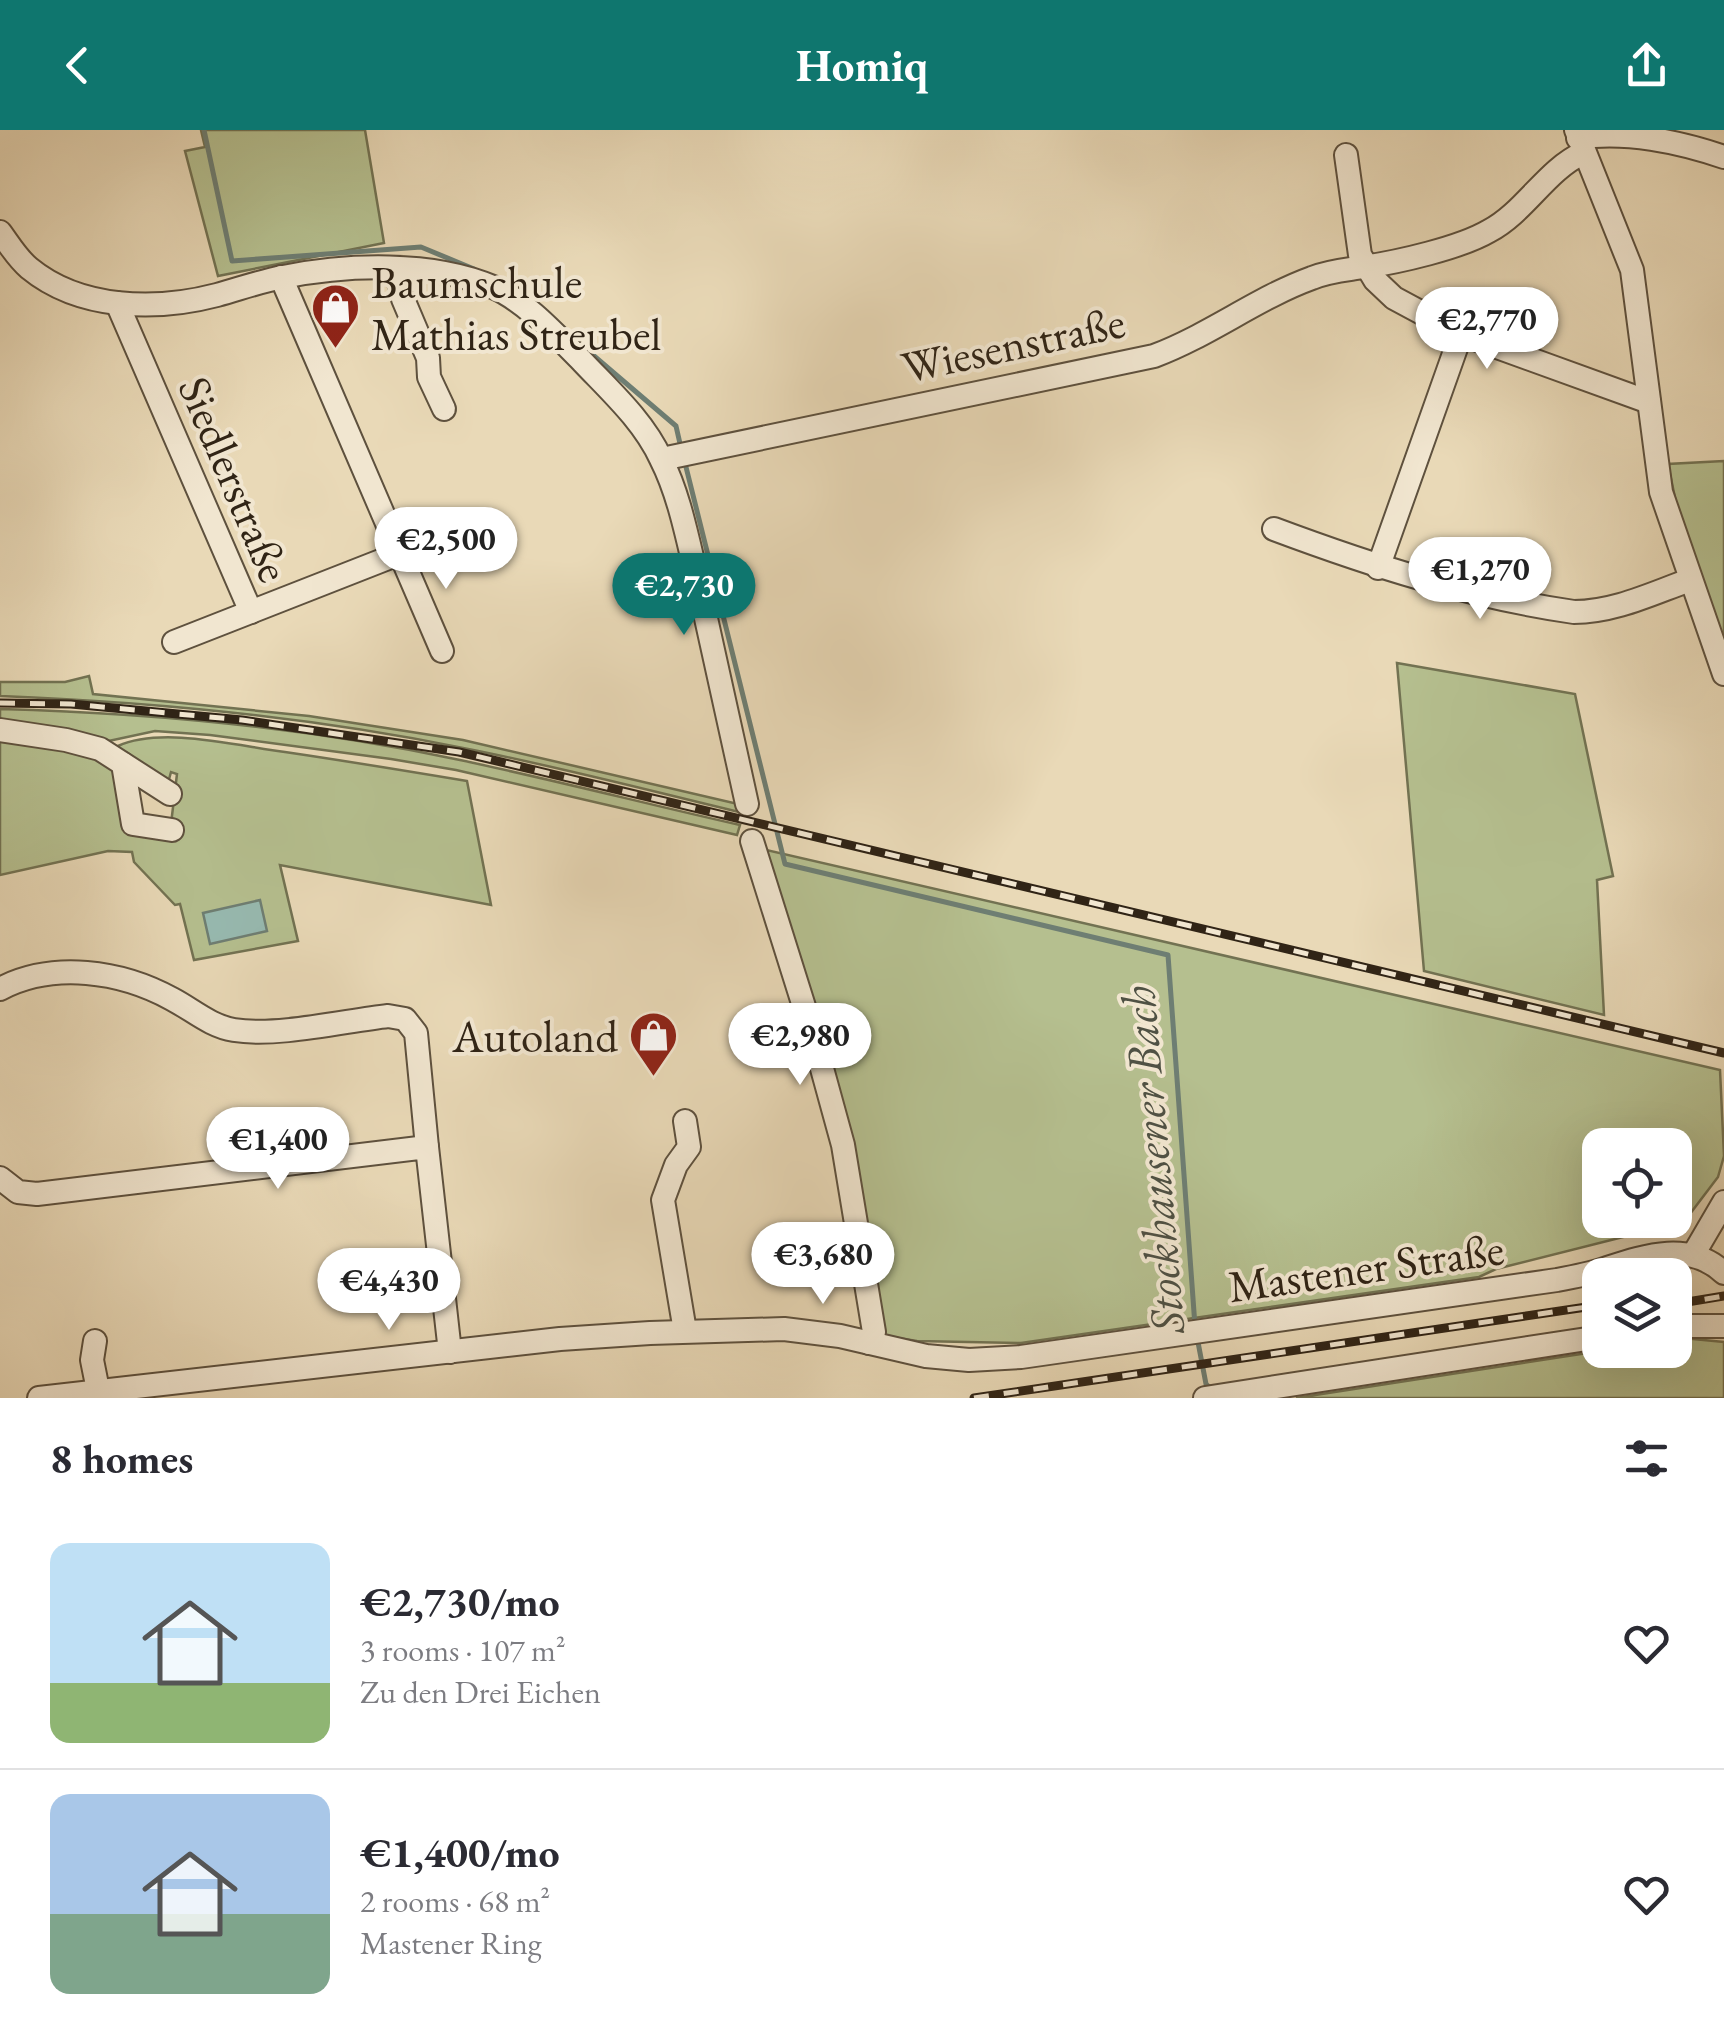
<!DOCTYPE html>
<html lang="en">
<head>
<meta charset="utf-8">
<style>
  :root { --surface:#fff; --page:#f7f7f7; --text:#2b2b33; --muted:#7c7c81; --line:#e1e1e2; --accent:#0f766e }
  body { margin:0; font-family:"EB Garamond",serif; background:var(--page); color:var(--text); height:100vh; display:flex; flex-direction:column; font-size:38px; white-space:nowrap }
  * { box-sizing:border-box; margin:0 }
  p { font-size:32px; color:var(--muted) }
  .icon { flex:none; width:55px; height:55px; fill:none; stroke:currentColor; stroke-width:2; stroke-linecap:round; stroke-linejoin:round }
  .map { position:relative; height:1268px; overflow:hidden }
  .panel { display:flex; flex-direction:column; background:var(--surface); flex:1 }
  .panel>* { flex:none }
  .tools { position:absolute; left:1582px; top:998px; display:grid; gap:20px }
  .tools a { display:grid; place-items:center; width:110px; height:110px; border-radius:20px; background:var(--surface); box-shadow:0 10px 40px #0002; font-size:50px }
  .price { position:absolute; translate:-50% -85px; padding:0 22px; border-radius:35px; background:#fff; color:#222; font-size:32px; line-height:65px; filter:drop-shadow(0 2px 5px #0008) }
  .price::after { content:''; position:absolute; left:50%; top:60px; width:30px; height:22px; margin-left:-15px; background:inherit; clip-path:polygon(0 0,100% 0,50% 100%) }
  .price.selected { background:var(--accent); color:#fff }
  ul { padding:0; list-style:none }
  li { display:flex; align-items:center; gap:30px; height:250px; padding:0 50px }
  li+li { border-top:2px solid var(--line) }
  li span { display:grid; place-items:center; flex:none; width:280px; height:200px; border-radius:20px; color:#555 }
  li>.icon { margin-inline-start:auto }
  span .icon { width:120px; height:120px; fill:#fffc; stroke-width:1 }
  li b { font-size:42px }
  h2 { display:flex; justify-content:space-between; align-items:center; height:120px; padding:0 50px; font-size:42px }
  header { display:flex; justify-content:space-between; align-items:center; height:130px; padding:0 50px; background:var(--accent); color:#fff; font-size:45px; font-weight:700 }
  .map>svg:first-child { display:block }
  .green { fill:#b5bf8f; stroke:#727252; stroke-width:2.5; fill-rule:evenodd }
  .water { fill:#97bab1; stroke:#6e7e73; stroke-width:2.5 }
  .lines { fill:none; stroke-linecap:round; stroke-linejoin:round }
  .stream { stroke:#6e7e73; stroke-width:5 }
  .minor-casing { stroke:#5e513e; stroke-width:26 }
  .minor { stroke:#f1e6d0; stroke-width:22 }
  .rail-casing { stroke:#302416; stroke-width:9 }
  .rail { stroke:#f1e6d0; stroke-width:5; stroke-dasharray:15; stroke-linecap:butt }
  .labels { text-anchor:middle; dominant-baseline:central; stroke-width:8; stroke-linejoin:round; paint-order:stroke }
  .poi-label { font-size:45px; fill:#302416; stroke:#f1e6d0; text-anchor:start }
  .street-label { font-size:45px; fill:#302416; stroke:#f1e6d0 }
  .water-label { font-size:48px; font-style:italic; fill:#4f5144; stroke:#f1e6d0 }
</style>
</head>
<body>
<header><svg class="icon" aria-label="back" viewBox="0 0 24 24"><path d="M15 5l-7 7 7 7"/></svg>Homiq<svg class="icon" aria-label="share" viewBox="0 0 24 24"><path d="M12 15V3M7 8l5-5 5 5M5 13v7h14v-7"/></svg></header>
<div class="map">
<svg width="1724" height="1268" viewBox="0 0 1724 1268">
  <rect width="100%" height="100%" fill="#e9d9b7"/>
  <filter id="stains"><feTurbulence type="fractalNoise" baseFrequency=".002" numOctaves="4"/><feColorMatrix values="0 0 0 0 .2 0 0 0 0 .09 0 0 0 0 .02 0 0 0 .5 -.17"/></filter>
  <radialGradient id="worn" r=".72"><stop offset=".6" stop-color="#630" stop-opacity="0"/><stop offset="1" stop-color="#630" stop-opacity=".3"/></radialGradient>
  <!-- green -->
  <g class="green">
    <path d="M201,0h164l19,113 -166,33 -33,-125 20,-4z"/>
    <path d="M1724,331v179l-45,-123 -11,-53z"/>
    <path d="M1397,533l178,31 38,182 -16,4 7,135 -180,-44z"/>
    <path d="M89,546l4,18 216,22 154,24 275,64 1,8c-92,-22 -183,-46 -276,-64 -152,-31 -308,-46 -463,-52v-14h65z"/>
    <path d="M0,579c154,4 309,19 460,51 94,20 187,44 280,65l-3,10 -281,-65 -65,-11 -181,-24 -55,-4 -51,11 -104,-16z"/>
    <path d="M0,605l69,10 44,20 15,64 43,-5 6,-50 -6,-2 -3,11 -51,-32 1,-5c44,-20 120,0 167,6 61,9 122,19 182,29l24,124 -211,-40 18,76 -104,19 -14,-56 -5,1 -41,-43 -2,-10 -24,-1 -108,24z"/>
    <path d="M758,718l962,222 4,86 -6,21 -41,54 -50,5 -131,33 -17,8 -458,66 -104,-2 -32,-5zM1600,1015h75v75h-75z"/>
    <path d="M1683,1208l41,4v56h-428l311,-48h68v-11z"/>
  </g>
  <!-- water -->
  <path class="water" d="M260,770l7,31 -57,13 -7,-31z"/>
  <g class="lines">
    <!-- stream -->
    <g class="stream">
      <path d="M204,0l28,131 189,-14 53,22"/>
      <path d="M580,214l96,82 5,22"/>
      <path d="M685,333l100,401 383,91 27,371"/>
      <path d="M1197,1207l9,47 4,4"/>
    </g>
    <defs>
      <g id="minor">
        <path d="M1576,0l56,140 29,222 63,182"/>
        <path d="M1578,8c46,-8 102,4 146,19"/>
        <path d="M1346,25l14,100 15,25 19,18 67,36 188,68"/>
        <path d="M0,102c9,12 17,26 29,36 51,42 127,43 188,27 22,-6 44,-14 66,-18 64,-13 149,-16 210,10 32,14 62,47 87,72 29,31 63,61 81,100 19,37 27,83 37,123 17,74 33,148 49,222"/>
        <path d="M396,140l7,29 25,59 1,19 15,32"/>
        <path d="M281,147l161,374"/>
        <path d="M117,173l134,309"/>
        <path d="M662,329l492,-103c56,-21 103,-58 158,-78 17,-7 34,-8 52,-11 34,-5 96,-19 125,-36 36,-19 57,-61 94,-78"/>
        <path d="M1274,399c99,37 196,68 300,83 41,0 79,-19 116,-32"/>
        <path d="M1378,438l83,-234"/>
        <path d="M174,512l227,-89"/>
        <path d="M0,600l66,10 34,9 70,45"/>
        <path d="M123,634l10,60 39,6"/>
        <path d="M752,711l60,191 31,113 31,187 -5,11"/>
        <path d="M0,859c53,-28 121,-18 172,10 21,11 38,27 62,31 43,7 110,-9 154,-14l17,3 11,14 11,114"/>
        <path d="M685,991l4,26 -13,18 -13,35 22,131"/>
        <path d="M0,1048l18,14 19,2 390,-47 23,205"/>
        <path d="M1693,1125l31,-53"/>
        <path d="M1675,1196h49"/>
        <path d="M95,1211l-3,19 6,30"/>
        <path d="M39,1268l521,-59 90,-6 134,-4 56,7 86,20 43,4 52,-3 536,-77c16,-3 32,-6 47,-11 40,-13 85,-29 120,4"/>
        <path d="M1205,1268l395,-61"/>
      </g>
    </defs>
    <!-- minor casing -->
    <use href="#minor" class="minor-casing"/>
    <!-- minor -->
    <use href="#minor" class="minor"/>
    <defs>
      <g id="rail">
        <path d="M0,573l71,1 171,16 217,32 1265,301"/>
        <path d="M1675,1174l49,-8"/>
        <path d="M974,1268l626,-93"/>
      </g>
    </defs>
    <!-- rail casing -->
    <use href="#rail" class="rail-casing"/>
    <!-- rail -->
    <use href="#rail" class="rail"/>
  </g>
  <!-- icons -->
  <defs>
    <symbol id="shop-pin" viewBox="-11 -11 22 30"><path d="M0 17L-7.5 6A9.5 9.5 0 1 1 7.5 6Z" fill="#8f2418" stroke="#f1e6d0"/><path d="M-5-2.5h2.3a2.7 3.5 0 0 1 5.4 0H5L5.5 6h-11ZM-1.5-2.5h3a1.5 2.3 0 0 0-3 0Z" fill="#fff"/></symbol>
  </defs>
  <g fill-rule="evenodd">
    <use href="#shop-pin" x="308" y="150" width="55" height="75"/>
    <use href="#shop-pin" x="626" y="878" width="55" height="75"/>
  </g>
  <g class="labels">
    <!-- poi labels -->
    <g class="poi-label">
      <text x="371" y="152">Baumschule<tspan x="371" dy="52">Mathias Streubel</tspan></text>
      <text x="618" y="906" text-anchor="end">Autoland</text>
    </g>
    <!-- street labels -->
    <g class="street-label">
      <text transform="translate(1013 214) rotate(-12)">Wiesenstraße</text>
      <text transform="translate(235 349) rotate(67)">Siedlerstraße</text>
      <text transform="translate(1366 1137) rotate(-8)">Mastener Straße</text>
    </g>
    <!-- water labels -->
    <g class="water-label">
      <text transform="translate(1152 1030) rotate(-95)">Stockhausener Bach</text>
    </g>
  </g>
  <rect width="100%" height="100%" filter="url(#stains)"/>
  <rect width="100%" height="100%" fill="url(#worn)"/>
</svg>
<div class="tools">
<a><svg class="icon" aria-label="locate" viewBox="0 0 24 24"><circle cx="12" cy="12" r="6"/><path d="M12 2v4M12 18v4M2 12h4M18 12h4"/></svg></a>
<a><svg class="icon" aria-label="layers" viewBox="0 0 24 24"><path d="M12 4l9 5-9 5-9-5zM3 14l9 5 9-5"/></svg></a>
</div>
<b class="price" style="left:1487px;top:242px">€2,770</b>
<b class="price" style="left:446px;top:462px">€2,500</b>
<b class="price" style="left:1480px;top:492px">€1,270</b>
<b class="price selected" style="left:684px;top:508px">€2,730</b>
<b class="price" style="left:800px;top:958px">€2,980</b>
<b class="price" style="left:278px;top:1062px">€1,400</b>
<b class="price" style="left:823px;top:1177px">€3,680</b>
<b class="price" style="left:389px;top:1203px">€4,430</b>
</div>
<section class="panel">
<h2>8 homes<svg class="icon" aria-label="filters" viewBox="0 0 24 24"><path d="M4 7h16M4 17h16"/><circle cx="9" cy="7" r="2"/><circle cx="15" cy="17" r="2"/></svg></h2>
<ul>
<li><span style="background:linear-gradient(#bfe0f5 70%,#8fb573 0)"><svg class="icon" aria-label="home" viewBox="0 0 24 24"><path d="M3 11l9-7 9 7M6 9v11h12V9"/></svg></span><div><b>€2,730/mo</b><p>3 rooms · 107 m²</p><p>Zu den Drei Eichen</p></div><svg class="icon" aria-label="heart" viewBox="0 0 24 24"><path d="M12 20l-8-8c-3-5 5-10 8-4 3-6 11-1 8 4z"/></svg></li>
<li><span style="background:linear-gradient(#a9c7e8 60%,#7fa58c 0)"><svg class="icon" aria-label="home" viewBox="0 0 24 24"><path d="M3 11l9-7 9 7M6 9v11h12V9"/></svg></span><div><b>€1,400/mo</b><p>2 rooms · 68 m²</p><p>Mastener Ring</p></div><svg class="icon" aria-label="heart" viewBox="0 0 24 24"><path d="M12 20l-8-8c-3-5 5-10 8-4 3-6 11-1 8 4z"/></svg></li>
</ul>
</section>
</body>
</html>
